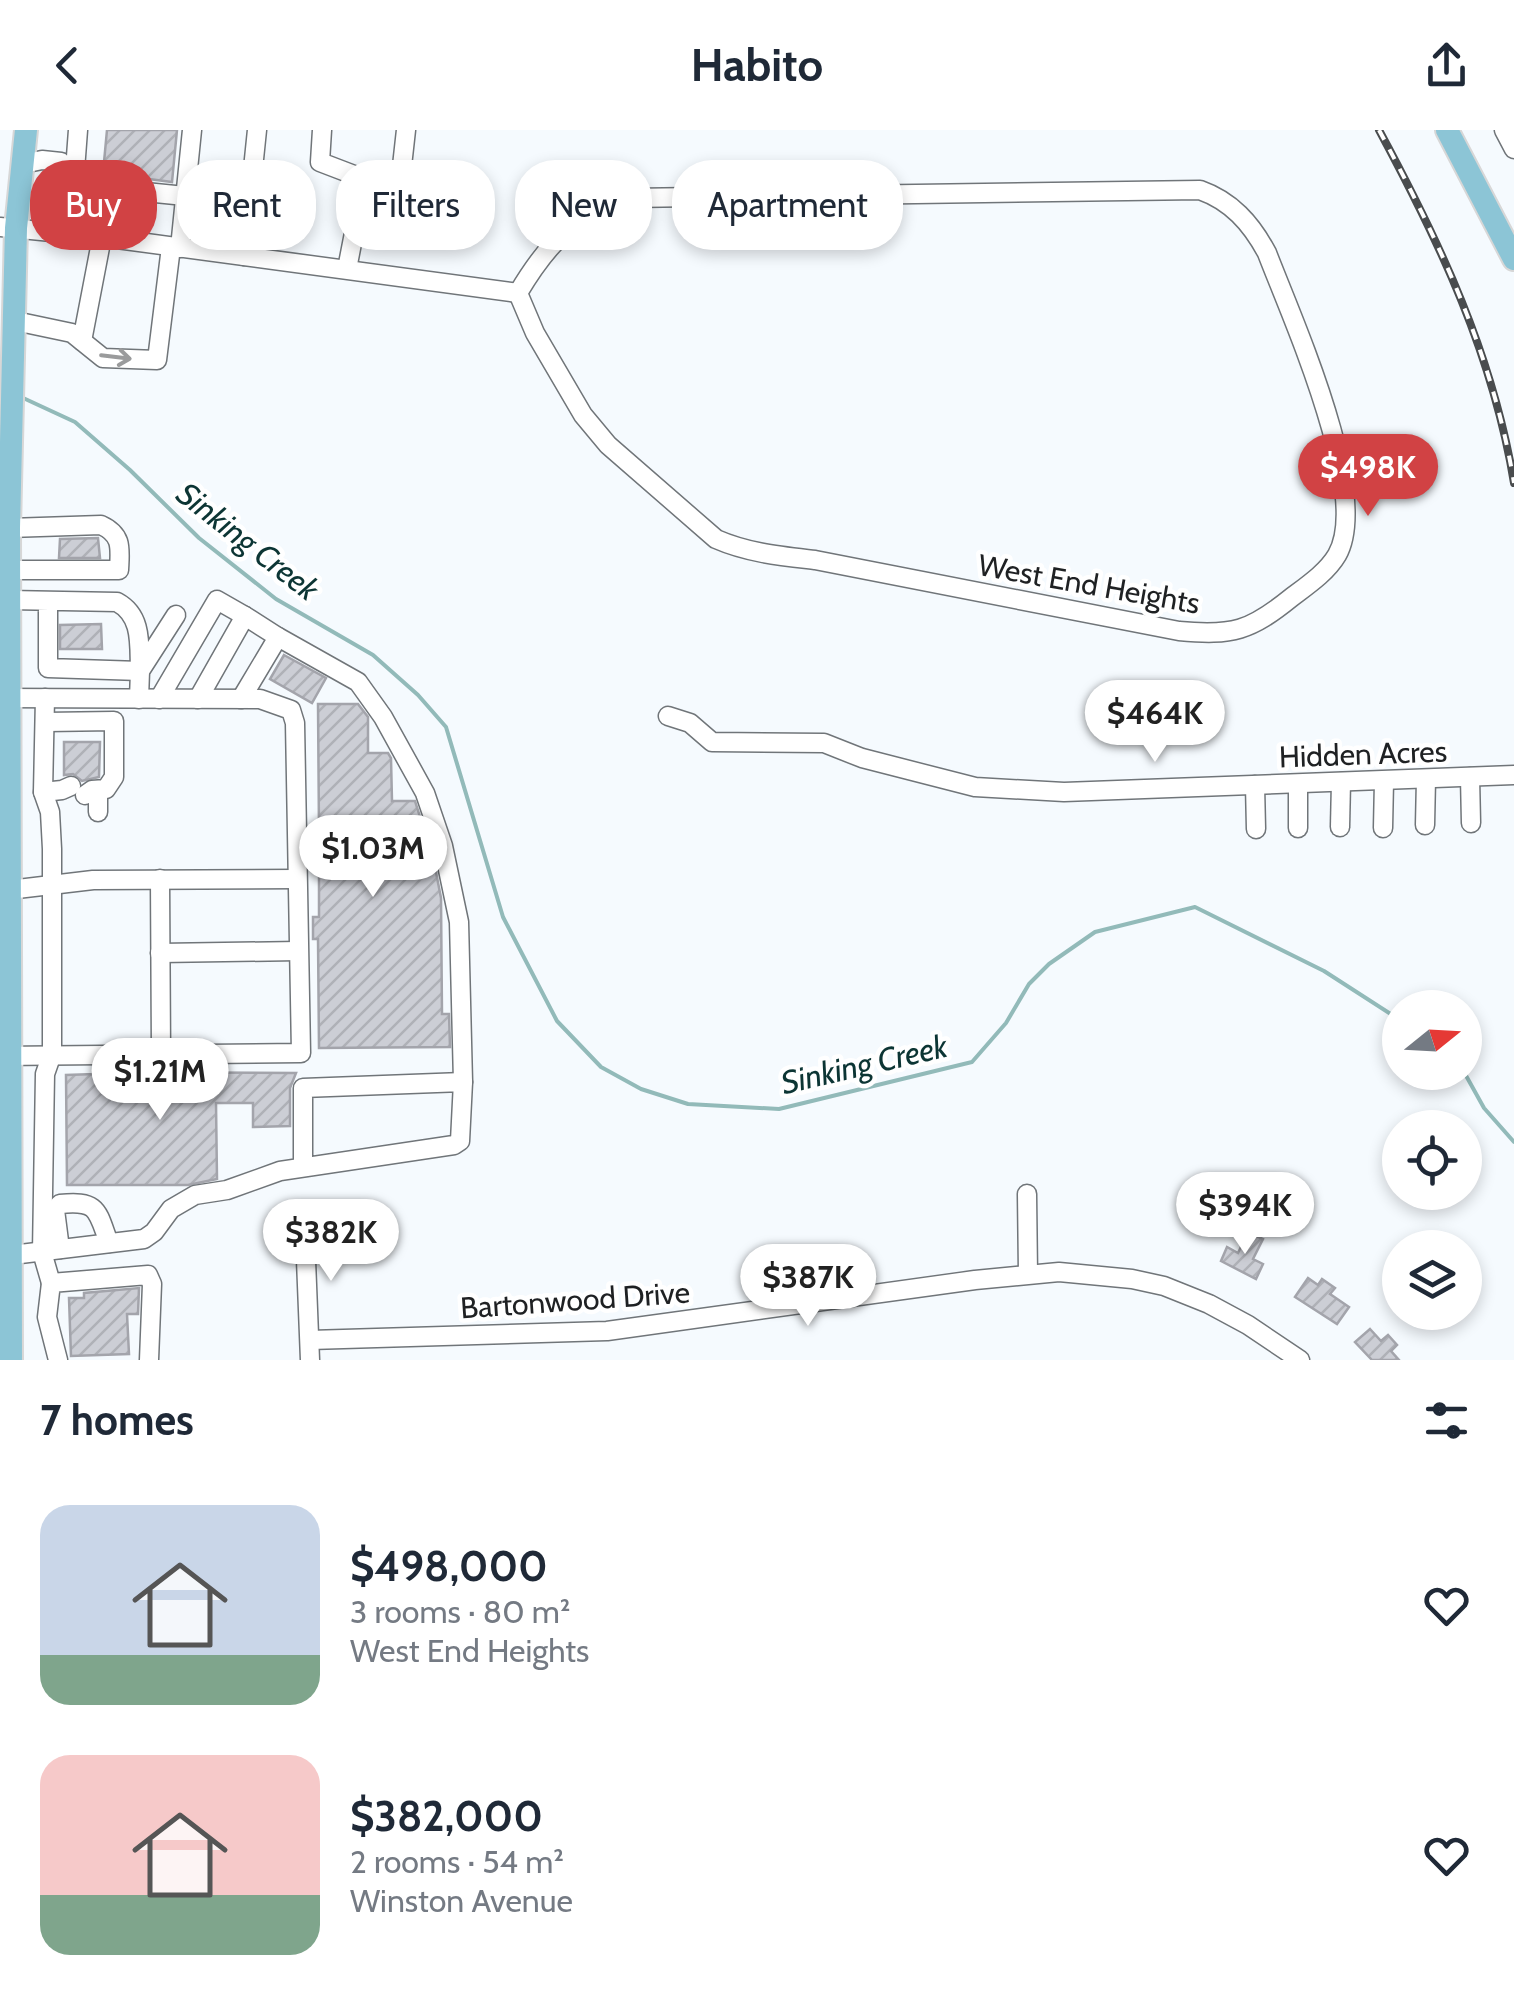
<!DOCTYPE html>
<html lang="en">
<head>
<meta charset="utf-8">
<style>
  :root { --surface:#fff; --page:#f2f2f3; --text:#1f2937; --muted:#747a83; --accent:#d14244 }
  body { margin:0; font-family:Cabin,sans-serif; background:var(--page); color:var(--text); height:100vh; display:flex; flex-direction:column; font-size:38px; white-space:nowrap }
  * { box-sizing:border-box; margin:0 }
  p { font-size:32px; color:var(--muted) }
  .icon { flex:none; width:55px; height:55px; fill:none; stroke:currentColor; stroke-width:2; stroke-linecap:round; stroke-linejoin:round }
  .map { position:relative; height:1230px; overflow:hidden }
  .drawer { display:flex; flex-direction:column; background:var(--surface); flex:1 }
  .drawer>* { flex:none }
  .hud { position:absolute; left:30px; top:30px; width:1000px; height:90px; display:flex; gap:20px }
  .needle { width:65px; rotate:72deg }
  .buttons { position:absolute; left:1382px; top:860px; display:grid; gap:20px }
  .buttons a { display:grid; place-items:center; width:100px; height:100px; border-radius:50%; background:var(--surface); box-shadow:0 5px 15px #0003; font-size:50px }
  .price { position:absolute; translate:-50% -85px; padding:0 22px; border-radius:35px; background:#fff; color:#222; font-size:32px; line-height:65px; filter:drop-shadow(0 2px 5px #0008) }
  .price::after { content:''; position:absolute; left:50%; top:60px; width:30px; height:22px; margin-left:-15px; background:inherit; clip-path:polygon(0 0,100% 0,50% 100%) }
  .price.active { background:var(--accent); color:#fff }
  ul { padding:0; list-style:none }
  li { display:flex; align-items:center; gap:30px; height:250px; padding:0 40px }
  li span { display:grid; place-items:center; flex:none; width:280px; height:200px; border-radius:30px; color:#555 }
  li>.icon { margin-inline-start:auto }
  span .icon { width:120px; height:120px; fill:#fffc; stroke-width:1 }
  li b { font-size:42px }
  h2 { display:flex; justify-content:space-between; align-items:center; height:120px; padding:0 40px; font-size:42px }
  .tag { padding:0 35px; border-radius:40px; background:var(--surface); box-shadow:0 5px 15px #0003; font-size:35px; line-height:90px }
  .tag.active { background:var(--accent); color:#fff }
  header { display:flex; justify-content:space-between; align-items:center; height:130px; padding:0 40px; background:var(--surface); font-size:45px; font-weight:700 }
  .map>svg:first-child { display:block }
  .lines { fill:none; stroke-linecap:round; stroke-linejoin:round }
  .stream { stroke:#92bab9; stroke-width:4 }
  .building { fill:url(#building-hatch); stroke:#a3a4ab; stroke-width:2.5 }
  .minor-casing { stroke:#707579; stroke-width:21 }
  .major-casing { stroke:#d7d7d7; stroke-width:26 }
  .minor { stroke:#fff; stroke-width:18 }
  .major { stroke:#8cc5d6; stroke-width:22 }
  .rail-casing { stroke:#494c4e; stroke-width:8 }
  .rail { stroke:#fff; stroke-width:4; stroke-dasharray:11; stroke-linecap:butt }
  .oneway { stroke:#9a9b9c }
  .labels { text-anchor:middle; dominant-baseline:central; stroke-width:9; stroke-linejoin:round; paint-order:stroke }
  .street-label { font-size:30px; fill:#1f2123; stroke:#fff }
  .water-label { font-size:32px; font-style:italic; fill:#0c3534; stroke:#fff }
</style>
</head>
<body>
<header><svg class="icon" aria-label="back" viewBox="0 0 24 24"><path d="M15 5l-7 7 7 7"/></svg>Habito<svg class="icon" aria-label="share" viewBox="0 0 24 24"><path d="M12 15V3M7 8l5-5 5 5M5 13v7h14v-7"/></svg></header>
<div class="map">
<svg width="1514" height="1230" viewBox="0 0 1514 1230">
  <defs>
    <pattern id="building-hatch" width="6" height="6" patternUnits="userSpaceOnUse" patternTransform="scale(2.5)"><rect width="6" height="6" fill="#ccced5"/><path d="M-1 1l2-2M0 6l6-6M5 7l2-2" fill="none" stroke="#afb1b7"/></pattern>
  </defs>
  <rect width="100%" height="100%" fill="#f5fafe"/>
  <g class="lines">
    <!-- stream -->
    <g class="stream">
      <path d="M21,267l54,25 55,48 69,68 77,61 97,56 45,40 28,32 57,190 54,104 44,46 40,22 47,15 91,5 193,-47 34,-39 23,-39 20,-20 46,-32 100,-25 129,64 76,49"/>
      <path d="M1464,942l20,36 30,34"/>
    </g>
  </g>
  <!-- building -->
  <g class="building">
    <path d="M107,0h70l-5,52 -69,-9z"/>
    <path d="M98,408l2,20h-41l1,-19z"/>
    <path d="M101,494l1,25h-42v-24z"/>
    <path d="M284,525l42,23 -14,25 -42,-24z"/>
    <path d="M318,574h40l10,13v36h20l3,5 1,43h23l12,38 1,23h6l7,36 1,116h7l1,33 -131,1 -1,-109h-5v-22h6v-61h-7v-24h7z"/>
    <path d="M64,612h36l-1,35 -17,4 -9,-7 -9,1z"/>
    <path d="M95,942l201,1 -6,15v38l-37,1v-24h-37l1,76 -29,6h-121l-1,-110 29,-1z"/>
    <path d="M1248,1102l15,7 -10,20 10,5 -7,15 -35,-18 6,-14 11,6z"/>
    <path d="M1308,1148l10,7 4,-6 13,9 -5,6 19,13 -12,17 -42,-27z"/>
    <path d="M139,1158l-1,26h-11l2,40 -58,2 -2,-58h15v-5z"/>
    <path d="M1370,1199l11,12 7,-6 9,10 -6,6 8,9h-27l-17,-18z"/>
  </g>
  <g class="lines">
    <defs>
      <g id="minor">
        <path d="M322,0l-2,32 34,13 9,12"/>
        <path d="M1504,0l10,19"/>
        <path d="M23,34l19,-4 19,2 6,7 8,1 1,15 109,11"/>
        <path d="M75,40l3,-40"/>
        <path d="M1200,60c31,11 51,33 67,63 24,63 105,241 70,302 -10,17 -29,30 -45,42 -42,34 -59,39 -113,34l-364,-71c-34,-4 -67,-7 -99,-21l-108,-94 -25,-30 -48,-82 -17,-40c29,-49 56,-78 112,-95z"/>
        <path d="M0,97l102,10 416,56"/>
        <path d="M180,118l12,-118"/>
        <path d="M244,126l13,-126"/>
        <path d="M347,139l16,-82 13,-11 25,-1 5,-45"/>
        <path d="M15,191l57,12 31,25 54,2 14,-113"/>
        <path d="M82,211l20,-104"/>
        <path d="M9,398l92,-3c22,10 19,24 18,45h-110"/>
        <path d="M9,470l108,2c26,14 22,43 23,69l-92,-3v-67"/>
        <path d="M278,507l80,45 25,35 42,76 18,53 16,76 4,160"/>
        <path d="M45,568l-2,94 7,20 2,37v205l-7,20 -3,178 9,31"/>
        <path d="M139,569l1,-28 36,-56"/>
        <path d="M159,569l58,-99 28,16"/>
        <path d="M198,569l47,-83 33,21 -37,62"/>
        <path d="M668,586l22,7 22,19 112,1 38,15 113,29 89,5 450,-17"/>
        <path d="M46,592l68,-1v56l-8,12 -14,1 -7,5"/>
        <path d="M1470,647l1,46"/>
        <path d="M1298,654v44"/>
        <path d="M1255,655l1,44"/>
        <path d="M43,662l19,-2 9,-4"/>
        <path d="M98,682v-22"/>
        <path d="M1425,695l1,-46"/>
        <path d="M1340,697l1,-45"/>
        <path d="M1383,698l1,-47"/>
        <path d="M160,749l1,175"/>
        <path d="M0,761l93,-11 204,-1"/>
        <path d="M160,823l138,-2"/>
        <path d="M0,926l301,-3 -6,-330 -4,-13 -31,-11 -260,-1"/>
        <path d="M1027,1064l1,80"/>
        <path d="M304,1080l6,150"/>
        <path d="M60,1119l-5,-39 5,-6c39,-4 37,7 49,39"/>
        <path d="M12,1125l132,-16 10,-7 17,-23 24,-14 32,-5 53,-19 174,-26 6,-4 3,-59 -160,6v79"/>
        <path d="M310,1210l297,-9 368,-51 84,-8 73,7 32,7 45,18 39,21 52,35"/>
        <path d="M58,1230l-11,-43 4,-34 97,-8 4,9 -3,76"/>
      </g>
      <g id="major">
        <path d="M1447,0l67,129"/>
        <path d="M11,1230l-2,-832 7,-300 10,-98"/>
      </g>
    </defs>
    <!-- minor casing -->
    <use href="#minor" class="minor-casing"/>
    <!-- major casing -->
    <use href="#major" class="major-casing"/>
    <!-- minor -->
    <use href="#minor" class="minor"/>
    <!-- major -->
    <use href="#major" class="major"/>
    <defs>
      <path id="rail" d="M1379,0c61,113 114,225 135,353"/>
    </defs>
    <!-- rail casing -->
    <use href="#rail" class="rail-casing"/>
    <!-- rail -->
    <use href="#rail" class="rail"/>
  </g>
  <!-- one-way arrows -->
  <defs><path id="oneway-shaft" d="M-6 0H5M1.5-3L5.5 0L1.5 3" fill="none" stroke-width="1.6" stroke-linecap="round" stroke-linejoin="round" transform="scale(2.5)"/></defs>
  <use class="oneway" href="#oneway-shaft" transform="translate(116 227) rotate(7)"/>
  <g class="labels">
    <!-- street labels -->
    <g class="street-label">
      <text transform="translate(1089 454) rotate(10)">West End Heights</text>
      <text transform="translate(1363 624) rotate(-2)">Hidden Acres</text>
      <text transform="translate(575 1170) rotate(-4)">Bartonwood Drive</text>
    </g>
    <!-- water labels -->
    <g class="water-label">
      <text transform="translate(248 411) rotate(38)">Sinking Creek</text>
      <text transform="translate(864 934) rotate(-13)">Sinking Creek</text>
    </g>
  </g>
</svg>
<div class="buttons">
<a><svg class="needle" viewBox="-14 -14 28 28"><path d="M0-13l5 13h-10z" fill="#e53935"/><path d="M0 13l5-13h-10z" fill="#747a83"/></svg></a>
<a><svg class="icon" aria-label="locate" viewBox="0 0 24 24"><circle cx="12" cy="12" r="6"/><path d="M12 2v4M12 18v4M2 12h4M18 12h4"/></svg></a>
<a><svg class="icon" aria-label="layers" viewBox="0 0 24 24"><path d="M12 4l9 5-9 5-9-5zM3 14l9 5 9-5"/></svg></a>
</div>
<b class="price active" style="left:1368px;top:389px">$498K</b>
<b class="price" style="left:1155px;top:635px">$464K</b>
<b class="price" style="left:373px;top:770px">$1.03M</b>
<b class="price" style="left:160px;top:993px">$1.21M</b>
<b class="price" style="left:1245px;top:1127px">$394K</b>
<b class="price" style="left:331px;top:1154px">$382K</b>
<b class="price" style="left:808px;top:1199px">$387K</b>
<div class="hud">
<a class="tag active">Buy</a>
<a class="tag">Rent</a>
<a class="tag">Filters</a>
<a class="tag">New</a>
<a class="tag">Apartment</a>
</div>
</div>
<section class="drawer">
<h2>7 homes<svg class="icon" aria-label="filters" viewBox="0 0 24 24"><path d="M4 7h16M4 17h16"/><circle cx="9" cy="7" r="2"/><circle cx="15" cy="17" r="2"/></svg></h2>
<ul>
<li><span style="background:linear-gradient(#c9d6e8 75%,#7fa58c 0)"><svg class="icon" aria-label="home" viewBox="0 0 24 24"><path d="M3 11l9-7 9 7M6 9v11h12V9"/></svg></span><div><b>$498,000</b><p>3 rooms · 80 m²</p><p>West End Heights</p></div><svg class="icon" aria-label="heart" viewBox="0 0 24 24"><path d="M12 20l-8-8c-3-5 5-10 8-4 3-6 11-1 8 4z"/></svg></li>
<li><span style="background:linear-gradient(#f6c9c9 70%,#7fa58c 0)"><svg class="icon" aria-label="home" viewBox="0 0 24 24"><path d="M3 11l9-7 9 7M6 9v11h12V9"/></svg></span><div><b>$382,000</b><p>2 rooms · 54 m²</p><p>Winston Avenue</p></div><svg class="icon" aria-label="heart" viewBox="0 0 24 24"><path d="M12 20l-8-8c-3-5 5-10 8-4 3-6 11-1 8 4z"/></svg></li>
</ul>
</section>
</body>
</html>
